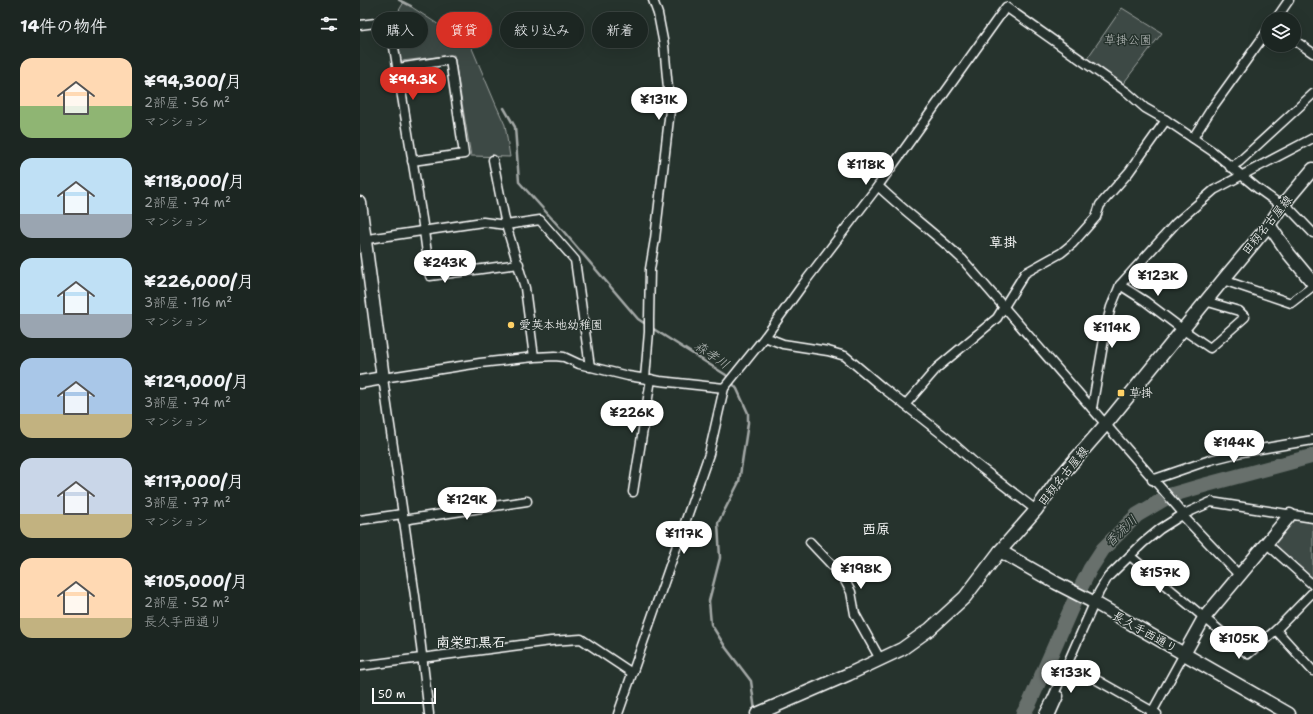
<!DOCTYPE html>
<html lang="ja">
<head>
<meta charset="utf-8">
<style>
  :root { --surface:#1c2622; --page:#252e2a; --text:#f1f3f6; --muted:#a0a5a5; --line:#3a4340; --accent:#d93025 }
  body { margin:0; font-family:"Shantell Sans","Klee One",sans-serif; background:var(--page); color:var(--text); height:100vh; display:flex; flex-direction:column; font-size:15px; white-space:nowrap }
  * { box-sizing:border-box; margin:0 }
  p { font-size:13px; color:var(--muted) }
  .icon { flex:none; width:22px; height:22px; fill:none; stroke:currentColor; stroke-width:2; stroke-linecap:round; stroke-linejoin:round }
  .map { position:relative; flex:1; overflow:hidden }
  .panel { display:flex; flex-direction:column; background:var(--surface); width:360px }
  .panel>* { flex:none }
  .top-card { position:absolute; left:12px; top:12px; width:380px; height:36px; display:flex; gap:8px }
  .tools { position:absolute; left:901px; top:12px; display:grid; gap:8px }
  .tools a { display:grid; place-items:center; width:40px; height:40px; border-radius:50%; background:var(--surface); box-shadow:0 4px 16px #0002,0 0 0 1px var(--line); font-size:20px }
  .scale { position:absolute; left:12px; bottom:10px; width:64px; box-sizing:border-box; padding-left:4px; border:2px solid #fff; border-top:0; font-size:11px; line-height:14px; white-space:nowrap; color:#fff; -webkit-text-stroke:3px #26332d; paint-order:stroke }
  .price { position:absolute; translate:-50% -34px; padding:0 9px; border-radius:14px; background:#fff; color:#222; font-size:13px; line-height:26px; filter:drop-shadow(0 1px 2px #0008) }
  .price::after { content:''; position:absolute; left:50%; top:24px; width:12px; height:9px; margin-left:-6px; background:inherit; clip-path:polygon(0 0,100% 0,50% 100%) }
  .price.current { background:var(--accent); color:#fff }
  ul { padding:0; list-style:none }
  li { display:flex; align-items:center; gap:12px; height:100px; padding:0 20px }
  li span { display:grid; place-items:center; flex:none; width:112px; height:80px; border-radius:12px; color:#555 }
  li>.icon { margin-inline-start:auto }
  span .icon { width:48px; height:48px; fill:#fffc; stroke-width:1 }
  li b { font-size:17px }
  h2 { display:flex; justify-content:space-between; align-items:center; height:48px; padding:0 20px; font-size:17px }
  .tag { padding:0 14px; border-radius:18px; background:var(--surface); box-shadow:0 4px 16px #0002,0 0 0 1px var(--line); font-size:14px; line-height:36px }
  .tag.current { background:var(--accent); color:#fff }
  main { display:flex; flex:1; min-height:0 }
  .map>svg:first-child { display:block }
  .green { fill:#3e4944; stroke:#9ea4a2 }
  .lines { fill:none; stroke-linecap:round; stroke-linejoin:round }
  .stream { stroke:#a4a9a7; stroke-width:2.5 }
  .river { stroke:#67706c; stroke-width:15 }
  .street-casing { stroke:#fff; stroke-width:11 }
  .secondary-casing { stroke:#fff; stroke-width:15 }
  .street { stroke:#26332d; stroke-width:8 }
  .secondary { stroke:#26332d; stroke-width:12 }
  .poi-dot { fill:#ffd166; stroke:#26332d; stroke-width:1.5 }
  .labels { text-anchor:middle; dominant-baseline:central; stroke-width:3; stroke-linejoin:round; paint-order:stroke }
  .park-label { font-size:12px; fill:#bbbfbe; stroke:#26332d }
  .street-label { font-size:12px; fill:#fff; stroke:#26332d }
  .poi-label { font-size:12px; fill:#fff; stroke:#26332d; text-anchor:start }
  .water-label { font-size:13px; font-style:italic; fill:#b3b8b6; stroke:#26332d }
  .quarter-label { font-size:14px; font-weight:bold; fill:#fff; stroke:#26332d }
</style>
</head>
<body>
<main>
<section class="panel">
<h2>14件の物件<svg class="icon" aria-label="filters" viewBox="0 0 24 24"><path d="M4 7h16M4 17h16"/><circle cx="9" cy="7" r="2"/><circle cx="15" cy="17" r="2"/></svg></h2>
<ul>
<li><span style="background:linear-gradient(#ffd9b3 60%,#8fb573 0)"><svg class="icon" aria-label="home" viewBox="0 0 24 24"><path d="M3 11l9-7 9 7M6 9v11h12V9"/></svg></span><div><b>¥94,300/月</b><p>2部屋 · 56 m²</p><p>マンション</p></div></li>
<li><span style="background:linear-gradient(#bfe0f5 70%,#9aa5b1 0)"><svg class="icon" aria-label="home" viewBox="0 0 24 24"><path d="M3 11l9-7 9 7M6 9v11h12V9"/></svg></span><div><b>¥118,000/月</b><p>2部屋 · 74 m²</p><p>マンション</p></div></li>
<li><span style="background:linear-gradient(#bfe0f5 70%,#9aa5b1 0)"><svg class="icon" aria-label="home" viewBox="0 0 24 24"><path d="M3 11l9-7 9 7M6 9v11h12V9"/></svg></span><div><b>¥226,000/月</b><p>3部屋 · 116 m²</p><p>マンション</p></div></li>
<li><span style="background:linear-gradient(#a9c7e8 70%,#c2b280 0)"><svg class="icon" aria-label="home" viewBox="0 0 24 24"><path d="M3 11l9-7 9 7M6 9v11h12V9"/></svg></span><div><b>¥129,000/月</b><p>3部屋 · 74 m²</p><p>マンション</p></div></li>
<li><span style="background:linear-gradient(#c9d6e8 70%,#c2b280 0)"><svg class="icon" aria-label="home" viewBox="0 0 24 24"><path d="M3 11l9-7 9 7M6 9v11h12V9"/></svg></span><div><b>¥117,000/月</b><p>3部屋 · 77 m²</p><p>マンション</p></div></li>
<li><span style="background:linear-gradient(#ffd9b3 75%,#c2b280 0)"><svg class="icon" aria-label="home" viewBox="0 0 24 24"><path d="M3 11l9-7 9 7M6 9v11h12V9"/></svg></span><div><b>¥105,000/月</b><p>2部屋 · 52 m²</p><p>長久手西通り</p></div></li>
</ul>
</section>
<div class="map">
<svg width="953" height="714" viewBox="0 0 953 714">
  <rect width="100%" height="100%" fill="#26332d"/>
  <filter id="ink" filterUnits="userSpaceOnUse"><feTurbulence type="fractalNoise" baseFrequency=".025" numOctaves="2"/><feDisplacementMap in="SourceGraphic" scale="8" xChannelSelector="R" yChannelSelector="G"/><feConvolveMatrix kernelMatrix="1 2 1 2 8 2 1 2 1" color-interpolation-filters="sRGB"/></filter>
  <g filter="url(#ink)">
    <!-- green -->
    <g class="green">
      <path d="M44,2l67,44 25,59 9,20 5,32 -39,-1 -17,-101 -53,6 -6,-44z"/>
      <path d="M762,8l40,25 -40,52 -36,-25z"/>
      <path d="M934,520l19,2v57l-39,-35z"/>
    </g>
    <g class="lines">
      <!-- stream -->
      <g class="stream">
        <path d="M39,0l12,6"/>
        <path d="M144,108l11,19 4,55 45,50 74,87 9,6"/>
        <path d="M292,328l74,47 11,14 11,24v10l-9,59 -21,41 2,35 -11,43 2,23 15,24 25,33 4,30"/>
      </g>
      <!-- river -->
      <path class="river" d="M663,714l7,-12 47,-107 13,-26 13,-20 34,-34 34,-20 34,-10 108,-29"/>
      <defs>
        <g id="street">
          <path d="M916,19l13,-19"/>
          <path d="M0,25l31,-4v8l33,202 6,45 89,-12"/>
          <path d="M934,40l19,13"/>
          <path d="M38,68l52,-8 14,94 -52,7"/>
          <path d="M833,138l19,-30 56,-78"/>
          <path d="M133,160l13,65 19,63 9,69"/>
          <path d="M870,167l9,-5 74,-68"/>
          <path d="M518,186c27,26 58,48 85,74l218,251 1,4 57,60"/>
          <path d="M1,240l122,-18 23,3 34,-5 35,40 15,107"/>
          <path d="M863,280l68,23 22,-17"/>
          <path d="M760,285l25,16 37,28 28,19 35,-31 -6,-6 -34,-10"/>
          <path d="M405,337l18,7 45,7 17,5 38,32 22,17 43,34 28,25 60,46"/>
          <path d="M285,378l4,-46v-13l1,-50 5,-30 15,-129 -6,-65 -6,-31 -5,-14"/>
          <path d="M545,405l32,-37 60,-50 28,-45 36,-20 11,-9 24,-27 4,-12 29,-33 37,-52"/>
          <path d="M732,408l15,-86 4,-15 9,-22 56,-62 38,-33 99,-52"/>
          <path d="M792,480l58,-20 32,-8 71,-12"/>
          <path d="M273,492l18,-113"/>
          <path d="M0,520l42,-6"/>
          <path d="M43,520l124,-19"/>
          <path d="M450,542l33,35 8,15 4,22 25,45"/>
          <path d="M907,544l46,41"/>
          <path d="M770,556l118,98 28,-24 37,-38"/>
          <path d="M916,630l37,41"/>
          <path d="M0,666l191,-25 30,-2 51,34"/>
          <path d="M708,674l4,-8 85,48"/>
          <path d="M69,714l-14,-118 -32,-218 97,-15 54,-6 21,-1 9,1 15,7 49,12 32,5 64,7 41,-51 39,-54 74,-97 128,-179 122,86 17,15 21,12 46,31 45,37 25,18 8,3 23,24"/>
          <path d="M258,714l91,-260 15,-66"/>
          <path d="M684,714l8,-15 47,-107 9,-15 35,-34 17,-14 22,-14 29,-13 102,16"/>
          <path d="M691,714l8,-18"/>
          <path d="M791,714l33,-60"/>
        </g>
        <g id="secondary">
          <path d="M0,203l23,175 -23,4"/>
          <path d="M909,225l20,29 24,29"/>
          <path d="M640,551l56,32 39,20 194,111"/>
          <path d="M824,654l20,-36 86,-103"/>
          <path d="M397,714l92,-40 53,-25 28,-20 35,-32 35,-46 36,-41 23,-32 47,-54 117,-144 46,-55 13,-19 31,-37"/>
        </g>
      </defs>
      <!-- street casing -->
      <use href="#street" class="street-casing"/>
      <!-- secondary casing -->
      <use href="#secondary" class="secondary-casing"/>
      <!-- street -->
      <use href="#street" class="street"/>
      <!-- secondary -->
      <use href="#secondary" class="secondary"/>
    </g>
  </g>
  <!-- markers -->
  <g class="poi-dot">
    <circle cx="151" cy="325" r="4"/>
    <rect x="757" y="389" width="8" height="8" rx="2"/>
  </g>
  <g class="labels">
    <!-- park labels -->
    <g class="park-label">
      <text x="768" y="40">草掛公園</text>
    </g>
    <!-- street labels -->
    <g class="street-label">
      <text transform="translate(907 225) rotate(-51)">田籾名古屋線</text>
      <text transform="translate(703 476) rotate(-51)">田籾名古屋線</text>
      <text transform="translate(785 632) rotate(29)">長久手西通り</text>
    </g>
    <!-- poi labels -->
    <g class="poi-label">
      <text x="159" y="325">愛英本地幼稚園</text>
      <text x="769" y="393">草掛</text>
    </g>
    <!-- water labels -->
    <g class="water-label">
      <text transform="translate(352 355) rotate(34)">森孝川</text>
      <text transform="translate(761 531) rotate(-44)">香流川</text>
    </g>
    <!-- quarter labels -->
    <g class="quarter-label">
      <text x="643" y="242">草掛</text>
      <text x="516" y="529">西原</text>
      <text x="111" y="642">南栄町黒石</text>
    </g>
  </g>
</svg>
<div class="tools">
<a><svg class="icon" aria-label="layers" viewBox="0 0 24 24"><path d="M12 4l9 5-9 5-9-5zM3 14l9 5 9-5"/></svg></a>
</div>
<div class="scale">50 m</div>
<b class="price current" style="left:53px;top:101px">¥94.3K</b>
<b class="price" style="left:299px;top:121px">¥131K</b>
<b class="price" style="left:506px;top:186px">¥118K</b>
<b class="price" style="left:85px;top:284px">¥243K</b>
<b class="price" style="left:798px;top:297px">¥123K</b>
<b class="price" style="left:752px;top:349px">¥114K</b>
<b class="price" style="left:272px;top:434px">¥226K</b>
<b class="price" style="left:874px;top:464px">¥144K</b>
<b class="price" style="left:107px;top:521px">¥129K</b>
<b class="price" style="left:324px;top:555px">¥117K</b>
<b class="price" style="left:501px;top:590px">¥198K</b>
<b class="price" style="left:800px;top:594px">¥157K</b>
<b class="price" style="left:879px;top:660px">¥105K</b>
<b class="price" style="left:711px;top:694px">¥133K</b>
<div class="top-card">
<a class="tag">購入</a>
<a class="tag current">賃貸</a>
<a class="tag">絞り込み</a>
<a class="tag">新着</a>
</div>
</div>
</main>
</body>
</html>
